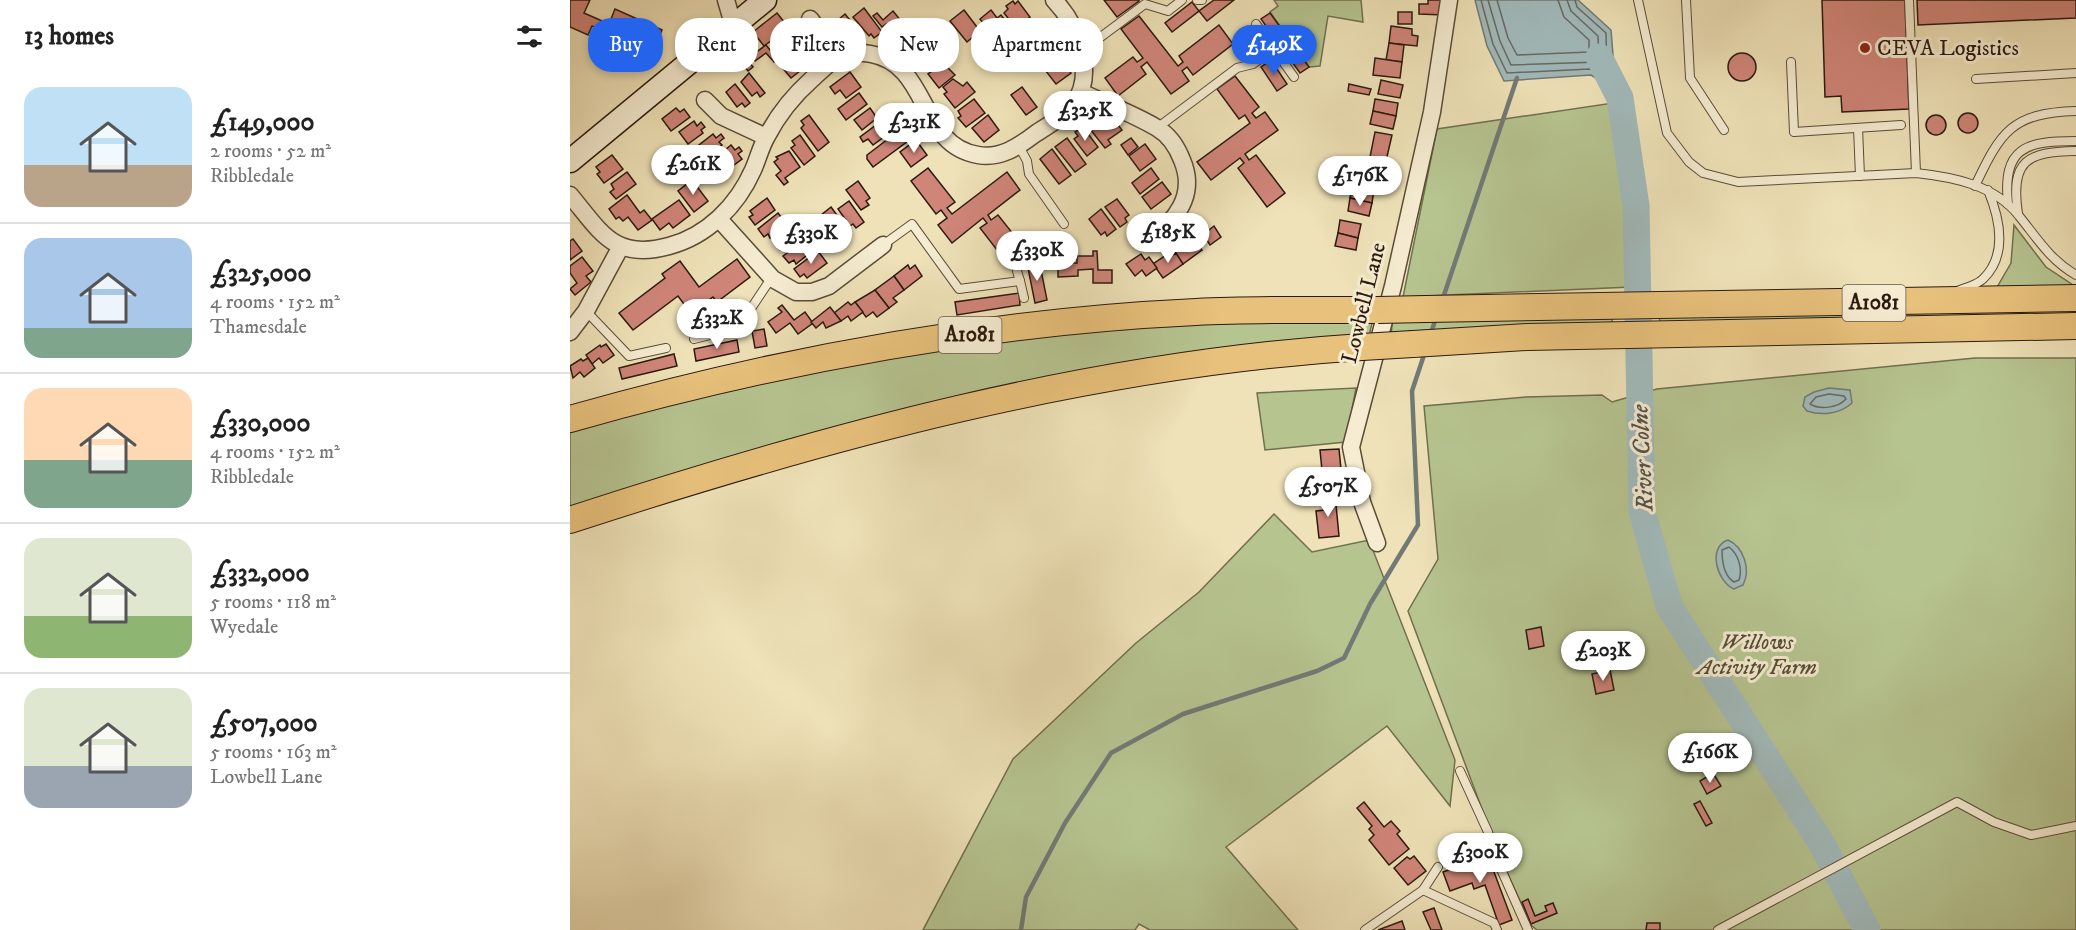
<!DOCTYPE html>
<html lang="en">
<head>
<meta charset="utf-8">
<style>
  :root { --surface:#fff; --page:#f2f2f2; --text:#222; --muted:#767676; --line:#e0e0e0; --accent:#2563eb }
  body { margin:0; font-family:"IM FELL DW Pica",serif; background:var(--page); color:var(--text); height:100vh; display:flex; flex-direction:column; font-size:22px; white-space:nowrap }
  * { box-sizing:border-box; margin:0 }
  p { font-size:20px; color:var(--muted) }
  .icon { flex:none; width:33px; height:33px; fill:none; stroke:currentColor; stroke-width:2; stroke-linecap:round; stroke-linejoin:round }
  .map { position:relative; flex:1; overflow:hidden }
  .sheet { display:flex; flex-direction:column; background:var(--surface); width:570px }
  .sheet>* { flex:none }
  .hud { position:absolute; left:18px; top:18px; width:570px; height:54px; display:flex; gap:12px }
  .price { position:absolute; translate:-50% -51px; padding:0 14px; border-radius:21px; background:#fff; color:#222; font-size:20px; line-height:39px; filter:drop-shadow(0 2px 3px #0008) }
  .price::after { content:''; position:absolute; left:50%; top:36px; width:18px; height:14px; margin-left:-9px; background:inherit; clip-path:polygon(0 0,100% 0,50% 100%) }
  .price.on { background:var(--accent); color:#fff }
  ul { padding:0; list-style:none }
  li { display:flex; align-items:center; gap:18px; height:150px; padding:0 24px }
  li+li { border-top:2px solid var(--line) }
  li span { display:grid; place-items:center; flex:none; width:168px; height:120px; border-radius:18px; color:#555 }
  li>.icon { margin-inline-start:auto }
  span .icon { width:72px; height:72px; fill:#fffc; stroke-width:1 }
  li b { font-size:26px }
  h2 { display:flex; justify-content:space-between; align-items:center; height:72px; padding:0 24px; font-size:26px }
  .tag { padding:0 21px; border-radius:24px; background:var(--surface); box-shadow:0 3px 9px #0003; font-size:21px; line-height:54px }
  .tag.on { background:var(--accent); color:#fff }
  main { display:flex; flex:1; min-height:0 }
  .map>svg:first-child { display:block }
  .green { fill:#b6c490; stroke:#706f4f; stroke-width:1.5 }
  .water { fill:#a1babb; stroke:#717a76; stroke-width:1.5 }
  .lines { fill:none; stroke-linecap:round; stroke-linejoin:round }
  .shore { stroke:#666a64; stroke-width:1.5 }
  .stream { stroke:#717a76; stroke-width:4.5 }
  .river { stroke:#a1babb; stroke-width:27 }
  .building { fill:#d08579; stroke:#2a1a0e; stroke-width:1.5; fill-rule:evenodd }
  .lane-casing { stroke:#5b4c38; stroke-width:10 }
  .street-casing { stroke:#5b4c38; stroke-width:19 }
  .secondary-casing { stroke:#2a1a0e; stroke-width:25 }
  .primary-casing { stroke:#2a1a0e; stroke-width:28 }
  .lane { stroke:#f5ecd1; stroke-width:8 }
  .street { stroke:#f5ecd1; stroke-width:16 }
  .secondary { stroke:#f5ecd1; stroke-width:22 }
  .primary { stroke:#e8c17c; stroke-width:26 }
  .primary-bridge-casing { stroke:#2a1a0e; stroke-width:28; stroke-linecap:butt }
  .primary-bridge { stroke:#e8c17c; stroke-width:26 }
  .poi-dot { fill:#8f2418; stroke:#f5ecd1; stroke-width:2 }
  .labels { text-anchor:middle; dominant-baseline:central; stroke-width:6; stroke-linejoin:round; paint-order:stroke }
  .shield { fill:#f5ecd1; stroke:#675948; stroke-width:1.5 }
  .shield-label { font-size:21px; font-weight:bold; fill:#2a1a0e }
  .poi-label { font-size:22px; fill:#2a1a0e; stroke:#f5ecd1; text-anchor:start }
  .street-label { font-size:22px; fill:#2a1a0e; stroke:#f5ecd1 }
  .park-label { font-size:22px; font-style:italic; fill:#544d35; stroke:#f5ecd1 }
  .water-label { font-size:24px; font-style:italic; fill:#54524b; stroke:#f5ecd1 }
</style>
</head>
<body>
<main>
<section class="sheet">
<h2>13 homes<svg class="icon" aria-label="filters" viewBox="0 0 24 24"><path d="M4 7h16M4 17h16"/><circle cx="9" cy="7" r="2"/><circle cx="15" cy="17" r="2"/></svg></h2>
<ul>
<li><span style="background:linear-gradient(#bfe0f5 65%,#b9a48a 0)"><svg class="icon" aria-label="home" viewBox="0 0 24 24"><path d="M3 11l9-7 9 7M6 9v11h12V9"/></svg></span><div><b>£149,000</b><p>2 rooms · 52 m²</p><p>Ribbledale</p></div></li>
<li><span style="background:linear-gradient(#a9c7e8 75%,#7fa58c 0)"><svg class="icon" aria-label="home" viewBox="0 0 24 24"><path d="M3 11l9-7 9 7M6 9v11h12V9"/></svg></span><div><b>£325,000</b><p>4 rooms · 152 m²</p><p>Thamesdale</p></div></li>
<li><span style="background:linear-gradient(#ffd9b3 60%,#7fa58c 0)"><svg class="icon" aria-label="home" viewBox="0 0 24 24"><path d="M3 11l9-7 9 7M6 9v11h12V9"/></svg></span><div><b>£330,000</b><p>4 rooms · 152 m²</p><p>Ribbledale</p></div></li>
<li><span style="background:linear-gradient(#dfe7d0 65%,#8fb573 0)"><svg class="icon" aria-label="home" viewBox="0 0 24 24"><path d="M3 11l9-7 9 7M6 9v11h12V9"/></svg></span><div><b>£332,000</b><p>5 rooms · 118 m²</p><p>Wyedale</p></div></li>
<li><span style="background:linear-gradient(#dfe7d0 65%,#9aa5b1 0)"><svg class="icon" aria-label="home" viewBox="0 0 24 24"><path d="M3 11l9-7 9 7M6 9v11h12V9"/></svg></span><div><b>£507,000</b><p>5 rooms · 163 m²</p><p>Lowbell Lane</p></div></li>
</ul>
</section>
<div class="map">
<svg width="1506" height="930" viewBox="0 0 1506 930">
  <rect width="100%" height="100%" fill="#efe2b8"/>
  <filter id="stains"><feTurbulence type="fractalNoise" baseFrequency=".00333" numOctaves="4"/><feColorMatrix values="0 0 0 0 .2 0 0 0 0 .09 0 0 0 0 .02 0 0 0 .5 -.17"/></filter>
  <radialGradient id="worn" r=".72"><stop offset=".6" stop-color="#630" stop-opacity="0"/><stop offset="1" stop-color="#630" stop-opacity=".3"/></radialGradient>
  <!-- green -->
  <g class="green">
    <path d="M704,0h87l2,22 -35,-6 -8,50 -11,1 -39,-55 8,-6z"/>
    <path d="M1043,103l16,68 2,116 -228,10 34,-168z"/>
    <path d="M1444,225l32,42 30,20 -80,2 15,-26z"/>
    <path d="M1506,308v12l-416,4 -1,-10z"/>
    <path d="M1041,314l2,11 -222,10 2,-18z"/>
    <path d="M803,319l-4,17 -82,8 -717,167v-83l249,-61 234,-34 114,-9z"/>
    <path d="M1405,358h101v572h-539l-6,-5 -33,-73 -90,-241 30,-52 -14,-153 102,-9 76,-2 10,7 45,-13z"/>
    <path d="M786,388l-10,54 -81,8 -8,-57z"/>
    <path d="M704,514l38,38 57,-12 86,220 -5,46 -63,-80 -161,121 72,83h-148l-11,-6 -4,6h-212l90,-171 123,-116 63,-51z"/>
  </g>
  <!-- water -->
  <g class="water">
    <path d="M905,0h103l33,30 5,61 -25,-16 -87,6 -17,-35z"/>
    <path d="M1259,388l21,2 2,13c-12,11 -30,13 -45,8l-4,-5 2,-9 9,-5z"/>
    <path d="M1158,540c16,7 23,30 15,45l-9,4c-17,-7 -27,-42 -6,-49z"/>
  </g>
  <g class="lines">
    <!-- shore -->
    <g class="shore">
      <path d="M911,0l12,44 14,29 83,-4 17,8 -1,-44 -29,-26 -2,-7"/>
      <path d="M918,0l12,41 11,24 88,-3 -1,-26 -27,-25 -4,-11"/>
      <path d="M927,0l11,38 9,17 72,-3v-12l-25,-23 -6,-17"/>
      <path d="M1259,394l15,2 2,3c-8,9 -26,11 -36,5l6,-7z"/>
      <path d="M1159,547c9,7 14,21 10,33l-5,2c-10,-6 -12,-20 -12,-32z"/>
    </g>
    <!-- stream -->
    <g class="stream">
      <path d="M872,301l75,-223"/>
      <path d="M860,336l6,-18"/>
      <path d="M451,930l5,-33 39,-74 46,-70 72,-39 134,-43 27,-13 26,-54 48,-79 -6,-134 13,-39"/>
    </g>
    <!-- river -->
    <path class="river" d="M1029,57l21,41 16,108 6,305 27,95 153,238 45,86"/>
  </g>
  <!-- building -->
  <g class="building">
    <path d="M0,0h20l-6,13 25,11 6,-15 47,21 -16,38 -8,-1 -40,-20 7,-15 -13,-6 -4,9 -18,-8zM57,31l11,5 -4,9 -11,-4z"/>
    <path d="M534,0h35v1l-22,16z"/>
    <path d="M644,0h20l-27,21 -8,-10z"/>
    <path d="M858,0h16v15l-25,-1v-10h9z"/>
    <path d="M1252,0h83l4,109 -67,3 -1,-16 -16,1z"/>
    <path d="M1347,0h159v18l-158,7z"/>
    <path d="M443,1l2,3 3,-3 12,16 -14,11 -12,-15 4,-4 -2,-3z"/>
    <path d="M622,2l7,9 -27,21 -7,-9z"/>
    <path d="M294,8l18,24 -8,6 -3,-4 -2,2 -16,-19z"/>
    <path d="M394,10l16,21 -13,11 -17,-21z"/>
    <path d="M421,10l6,8 4,-3 12,15 -15,12 -18,-23z"/>
    <path d="M323,11l16,20 -11,9 -12,-16 -4,3 -9,-11 4,-3 6,7z"/>
    <rect x="828" y="12" width="14" height="12"/>
    <path d="M207,13l8,10 -4,3 3,5 -20,15 -11,-14z"/>
    <path d="M700,13l39,54 -9,6 -39,-54z"/>
    <path d="M275,14l16,20 -8,6 -3,-4 -5,4 -13,-15z"/>
    <path d="M569,16l39,50 5,-4 -4,-6 40,-31 14,19 -40,31 -6,-8 -5,4 7,10 -18,13 -24,-32 -6,5 5,7 -28,22 -13,-18 28,-21 4,5 6,-4 -22,-29z"/>
    <path d="M821,26l21,3v6l6,1 -1,10 -28,-3z"/>
    <path d="M678,28l17,23 -11,8 -17,-24z"/>
    <path d="M218,36l7,10 -21,16 -8,-9 -11,8 -4,-5 15,-11 4,5z"/>
    <path d="M352,37l17,18 -16,12 -11,-14 3,-3 -3,-4z"/>
    <path d="M474,38l3,4 4,-3 5,8 -3,2 2,3 -4,4 3,5 -12,9 -13,-20z"/>
    <path d="M819,43l15,2 -2,17 -16,-2z"/>
    <path d="M228,51l11,13 -18,14 -11,-13z"/>
    <path d="M171,52l12,15 -5,4 -12,-15z"/>
    <circle cx="1172" cy="67" r="14"/>
    <path d="M368,58l17,17 -16,13 -11,-14 4,-3 -4,-5z"/>
    <path d="M805,58l27,4 -2,16 -27,-3z"/>
    <path d="M490,59l11,14 -15,11 -11,-14z"/>
    <path d="M701,60l16,24 -10,7 -16,-24z"/>
    <path d="M280,72l11,15 -15,11 -6,-8 -5,4 -5,-7z"/>
    <path d="M179,73l16,20 -5,4 -3,-5 -5,4 -11,-14z"/>
    <path d="M665,76l24,31 -7,6 4,5 9,-6 13,18 -33,24 4,6 7,-5 29,38 -18,14 -29,-39 6,-5 -4,-5 -29,22 -14,-18 53,-39 -5,-8 -6,4 -22,-30z"/>
    <path d="M383,79l10,7 4,-4 8,10 -20,16 -11,-14 3,-2 -4,-5z"/>
    <path d="M811,80l22,5 -3,13 -22,-4z"/>
    <path d="M165,84l15,19 -5,4 -3,-4 -5,4 -11,-15z"/>
    <path d="M779,84l22,5 -2,6 -21,-4z"/>
    <path d="M452,87l15,20 -11,8 -15,-20z"/>
    <path d="M289,93l8,11 -21,16 -8,-11z"/>
    <path d="M404,99l11,14 -19,14 -8,-9 3,-2 -3,-5z"/>
    <path d="M805,99l23,4 -2,13 -23,-5z"/>
    <path d="M106,108l4,4 4,-3 6,8 -19,14 -9,-12z"/>
    <path d="M300,108l7,10 -15,12 -8,-10z"/>
    <path d="M803,111l23,5 -3,13 -23,-5z"/>
    <circle cx="1398" cy="123" r="10"/>
    <path d="M239,115l20,27 -11,9 -17,-23 3,-3 -3,-4z"/>
    <path d="M418,115l11,15 -15,12 -12,-14z"/>
    <circle cx="1366" cy="125" r="10"/>
    <path d="M526,116l4,6 4,-4 5,7 6,-4 7,9 -14,10 3,4 -6,4 -15,-19 5,-3 -4,-6z"/>
    <path d="M124,121l3,5 4,-4 4,5 -4,3 2,3 -15,11 -9,-12z"/>
    <path d="M310,122l2,2 4,-2 6,9 -19,14 -5,-6 -5,3 -3,-5z"/>
    <path d="M513,127l15,20 -11,9 -13,-17 4,-3 -3,-4z"/>
    <path d="M805,132l17,3 -6,26 -16,-4z"/>
    <path d="M332,133l6,8 -35,26 -6,-8v-4l25,-19 1,3z"/>
    <path d="M143,134l3,4 5,-4 3,4 -5,4 3,3 -22,17 -5,-8 7,-5 -3,-4z"/>
    <path d="M230,135l15,21 -11,9 -13,-17 4,-3 -3,-4z"/>
    <path d="M497,138l19,26 -11,8 -20,-25z"/>
    <path d="M561,138l7,9 -10,8 -7,-10z"/>
    <path d="M346,140l11,15 -16,12 -11,-15z"/>
    <path d="M575,144l11,15 -16,12 -11,-15z"/>
    <path d="M161,145l4,5 4,-3 3,4 -4,3 4,5 -16,12 -6,-8 -7,5 -4,-5 -5,4 -4,-5 9,-7 4,5z"/>
    <path d="M482,149l19,26 -12,9 -19,-25z"/>
    <path d="M219,151l11,16 -15,11 3,4 -4,3 -8,-10 5,-4 -7,-9 4,-3 -2,-2z"/>
    <path d="M42,155l11,14 -19,14 -7,-9 3,-2 -4,-5z"/>
    <path d="M791,162l24,5 -2,14 -6,-1 -1,5 -12,-2 3,-13 -8,-1z"/>
    <path d="M358,168l27,34 -8,6 5,6 55,-42 13,18 -32,25 3,5 7,-5 31,39 -18,14 -31,-40 7,-5 -4,-5 -31,25 -14,-18 9,-7 -6,-8 -5,4 -25,-33z"/>
    <path d="M581,168l8,11 -19,15 -8,-11z"/>
    <path d="M768,171l14,3 -1,6 -14,-2z"/>
    <path d="M57,172l9,12 -20,15 -6,-7 4,-3 -3,-5z"/>
    <path d="M122,180l16,21 -14,11 -16,-21z"/>
    <path d="M288,181l12,17 -4,3 3,4 -8,5 -15,-20z"/>
    <path d="M592,182l9,12 -20,15 -9,-12z"/>
    <path d="M783,185l21,4 -2,14 -22,-5z"/>
    <path d="M57,195l13,18 4,-3 8,10 -14,10 -10,-13 -5,4 -4,-4 -3,2 -7,-10z"/>
    <path d="M197,198l8,12 -20,15 -6,-8 4,-2 -3,-4z"/>
    <path d="M780,198l22,5 -3,13 -21,-5z"/>
    <path d="M547,199l12,16 -4,3 2,4 -7,5 -15,-20z"/>
    <path d="M109,200l11,15 -17,13 -4,-5 -9,7 -8,-11z"/>
    <path d="M279,201l15,21 -8,6 -3,-4 -3,2 -12,-17z"/>
    <path d="M261,207l16,22 -3,2 2,4 -8,5 -18,-24z"/>
    <path d="M531,209l15,20 -9,7 -2,-4 -4,3 -12,-16z"/>
    <path d="M208,213l9,12 -17,13 -2,-4 -4,3 -6,-8z"/>
    <path d="M770,220l21,4 -3,14 -20,-5z"/>
    <path d="M637,226l2,4 5,-4 7,11 -11,8 -3,-5 -8,6 -6,-9z"/>
    <path d="M223,227l8,11 -21,12 -6,-8z"/>
    <path d="M768,233l20,5 -2,12 -21,-4z"/>
    <path d="M3,239l9,12 -12,9v-19z"/>
    <path d="M618,239l2,4 5,-3 7,10 -19,14 -10,-14z"/>
    <path d="M233,241l8,11 -15,12 -2,-4 -5,3 -6,-7z"/>
    <path d="M493,246v17h14v-7h16v-5h4l1,19h14v13h-19v-14l-15,1v6l-20,1v-15h-17v-15z"/>
    <path d="M248,251l9,12 -20,15 -3,-4 -4,3 -6,-8z"/>
    <path d="M599,253l2,3 5,-3 7,11 -20,14 -10,-14z"/>
    <path d="M571,254l4,6 4,-3 8,11 -11,8 -4,-6 -7,6 -9,-12z"/>
    <path d="M12,257l11,14 -7,5 5,6 -16,13 -5,-6 7,-6 -7,-10v-7z"/>
    <path d="M167,259l13,18 -33,25 -4,-5 -4,3 7,9 -18,14 -20,-27 -45,34 -14,-17 46,-35 -3,-4 18,-13 19,26z"/>
    <path d="M469,260l8,40 -12,3 -8,-40z"/>
    <path d="M338,265l2,4 5,-4 7,11 -18,14 -10,-14z"/>
    <path d="M324,276l10,14 -11,8 4,4 -8,6 -14,-18z"/>
    <path d="M305,290l14,18 -12,9 -4,-5 -7,5 -11,-15z"/>
    <path d="M449,293l1,12 -63,10 -2,-13z"/>
    <path d="M278,302l3,3 4,-3 8,10 -12,9 -3,-5 -7,5 -7,-8z"/>
    <path d="M212,305l12,15 11,-8 8,11 -15,11 -8,-11 -14,10 -8,-11 14,-10 -4,-4z"/>
    <path d="M260,307l11,14 -15,7 -3,-6 -7,6 -5,-6z"/>
    <path d="M194,329l3,17 -12,2 -3,-17z"/>
    <path d="M167,340l2,12 -43,9 -2,-12z"/>
    <path d="M36,344l8,11 -11,8 -4,-5 -7,6 -6,-9 14,-10 1,2z"/>
    <path d="M104,354l3,12 -55,13 -3,-11z"/>
    <path d="M18,358l7,10 -11,9 -4,-5 -7,6 -3,-12 11,-7 2,2z"/>
    <path d="M769,449l4,40 -19,2 -4,-41z"/>
    <path d="M765,494l4,42 -20,2 -3,-27 9,-1 -1,-15z"/>
    <path d="M971,627l3,19 -15,3 -3,-19z"/>
    <path d="M1040,670l4,20 -18,4 -4,-20z"/>
    <path d="M1143,773l8,13 -14,8 -7,-13z"/>
    <path d="M1130,801l12,22 -6,3 -12,-22z"/>
    <path d="M794,802l20,25 7,-6 9,10 -3,3 12,15 -20,16 -20,-25 5,-5 -5,-6 3,-3 -15,-18z"/>
    <path d="M844,856l12,15 -18,14 -14,-17 13,-11 3,2z"/>
    <path d="M918,856l24,64 -13,5 -14,-40 -11,4 -2,-6 -22,8 -7,-19z"/>
    <path d="M958,899l7,17 12,-5 -2,-5 8,-3 4,10 -26,11 -9,-22z"/>
    <path d="M864,908l8,22h-11l-8,-18z"/>
    <path d="M832,921l3,9h-27z"/>
    <path d="M1077,923h13v7h-14z"/>
  </g>
  <g class="lines">
    <defs>
      <g id="lane">
        <path d="M627,0h5"/>
        <path d="M1068,0l29,133 22,29 14,11 35,9 178,-9c37,4 79,12 103,43 18,22 31,44 57,59"/>
        <path d="M1116,0l4,78 34,52"/>
        <path d="M1339,0l7,173"/>
        <path d="M686,24l38,53"/>
        <path d="M512,51l63,-47 23,7 14,-11"/>
        <path d="M1221,62l3,70 107,-7"/>
        <path d="M1406,79l100,-6"/>
        <path d="M587,128l80,-60 16,-4 21,-15"/>
        <path d="M1288,128l2,48"/>
        <path d="M449,146l8,15 2,13 35,50"/>
        <path d="M1405,186c26,-55 37,-73 101,-75"/>
        <path d="M1438,204c-6,-57 18,-63 68,-63"/>
        <path d="M1448,214c-8,-54 9,-62 58,-63"/>
        <path d="M313,245l29,-21 47,65 61,-8 4,17"/>
        <path d="M447,271l3,10"/>
        <path d="M1387,291c8,-3 20,-6 26,-12 25,-24 17,-60 5,-89"/>
        <path d="M16,311l43,45 37,-8"/>
        <path d="M124,339l44,-11 34,-51"/>
        <path d="M890,771l28,61 4,17"/>
        <path d="M878,846l44,3 36,81"/>
        <path d="M853,890l71,33 3,7"/>
        <path d="M795,930l58,-40 15,-23"/>
        <path d="M1148,930l239,-128 37,20 37,13 45,-9"/>
      </g>
      <g id="street">
        <path d="M156,0l7,24"/>
        <path d="M240,19l30,38"/>
        <path d="M511,92c25,12 53,22 76,36 12,7 20,19 25,32 15,35 -6,61 -34,81"/>
        <path d="M135,100l16,16 45,21"/>
        <path d="M0,195c31,37 44,66 99,51 38,-10 68,-40 84,-76 5,-11 8,-24 14,-34 11,-21 27,-41 45,-57 8,-7 18,-18 28,-23 9,-4 22,-4 31,-2 60,11 47,91 107,101 22,4 40,-8 57,-21 13,-9 30,-17 39,-30 22,-31 4,-79 -20,-104"/>
        <path d="M149,219l54,60 23,13h16l17,-6 54,-41"/>
        <path d="M0,332l16,-21 34,-63"/>
        <path d="M807,543l-15,-41 -11,-55 42,-161 39,-174 17,-112"/>
      </g>
      <path id="secondary" d="M0,161l195,-161"/>
      <g id="primary">
        <path d="M856,309l650,-11"/>
        <path d="M843,344l114,-7 549,-11"/>
        <path d="M0,419c204,-58 414,-97 626,-107 61,-3 122,-2 182,-2"/>
        <path d="M0,520c257,-84 521,-156 792,-173"/>
      </g>
    </defs>
    <!-- lane casing -->
    <use href="#lane" class="lane-casing"/>
    <!-- street casing -->
    <use href="#street" class="street-casing"/>
    <!-- secondary casing -->
    <use href="#secondary" class="secondary-casing"/>
    <!-- primary casing -->
    <use href="#primary" class="primary-casing"/>
    <!-- lane -->
    <use href="#lane" class="lane"/>
    <!-- street -->
    <use href="#street" class="street"/>
    <!-- secondary -->
    <use href="#secondary" class="secondary"/>
    <!-- primary -->
    <use href="#primary" class="primary"/>
    <defs>
      <g id="primary-bridge">
        <path d="M808,310l48,-1"/>
        <path d="M792,347l51,-3"/>
      </g>
    </defs>
    <!-- primary-bridge casing -->
    <use href="#primary-bridge" class="primary-bridge-casing"/>
    <!-- primary-bridge -->
    <use href="#primary-bridge" class="primary-bridge"/>
  </g>
  <!-- markers -->
  <circle class="poi-dot" cx="1295" cy="48" r="6"/>
  <g class="labels">
    <!-- shield labels -->
    <g class="shield">
      <rect x="1272.5" y="285" width="63" height="36" rx="4.5"/>
      <rect x="368.5" y="317" width="63" height="36" rx="4.5"/>
    </g>
    <g class="shield-label">
      <text x="1304" y="303">A1081</text>
      <text x="400" y="335">A1081</text>
    </g>
    <!-- poi labels -->
    <g class="poi-label">
      <text x="1307" y="48">CEVA Logistics</text>
    </g>
    <!-- street labels -->
    <g class="street-label">
      <text transform="translate(794 303) rotate(-76)">Lowbell Lane</text>
    </g>
    <!-- park labels -->
    <g class="park-label">
      <text x="1187" y="642">Willows<tspan x="1187" dy="25">Activity Farm</tspan></text>
    </g>
    <!-- water labels -->
    <g class="water-label">
      <text transform="translate(1073 458) rotate(-93)">River Colne</text>
    </g>
  </g>
  <rect width="100%" height="100%" filter="url(#stains)"/>
  <rect width="100%" height="100%" fill="url(#worn)"/>
</svg>
<b class="price on" style="left:704px;top:76px">£149K</b>
<b class="price" style="left:515px;top:142px">£325K</b>
<b class="price" style="left:344px;top:154px">£231K</b>
<b class="price" style="left:123px;top:196px">£261K</b>
<b class="price" style="left:790px;top:207px">£176K</b>
<b class="price" style="left:598px;top:264px">£185K</b>
<b class="price" style="left:241px;top:265px">£330K</b>
<b class="price" style="left:467px;top:282px">£330K</b>
<b class="price" style="left:147px;top:350px">£332K</b>
<b class="price" style="left:758px;top:518px">£507K</b>
<b class="price" style="left:1033px;top:682px">£203K</b>
<b class="price" style="left:1140px;top:784px">£166K</b>
<b class="price" style="left:910px;top:884px">£300K</b>
<div class="hud">
<a class="tag on">Buy</a>
<a class="tag">Rent</a>
<a class="tag">Filters</a>
<a class="tag">New</a>
<a class="tag">Apartment</a>
</div>
</div>
</main>
</body>
</html>
